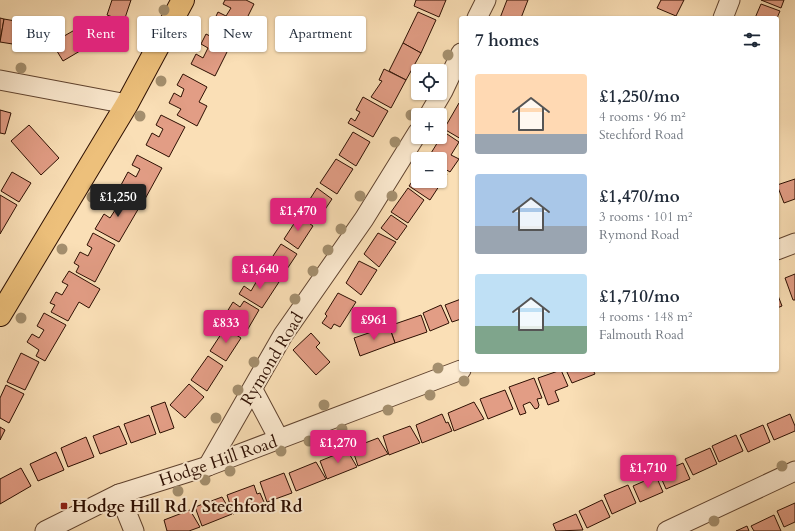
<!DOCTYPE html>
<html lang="en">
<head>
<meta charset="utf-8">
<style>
  :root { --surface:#fff; --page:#f6f6f7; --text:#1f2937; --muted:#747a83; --accent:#db2777 }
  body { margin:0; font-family:Cardo,serif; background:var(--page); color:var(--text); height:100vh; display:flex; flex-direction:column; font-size:15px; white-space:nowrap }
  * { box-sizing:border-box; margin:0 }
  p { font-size:13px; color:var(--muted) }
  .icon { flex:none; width:22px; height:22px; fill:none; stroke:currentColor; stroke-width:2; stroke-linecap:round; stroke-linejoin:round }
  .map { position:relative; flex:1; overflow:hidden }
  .drawer { position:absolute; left:459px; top:16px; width:320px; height:356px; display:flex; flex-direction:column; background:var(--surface); border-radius:4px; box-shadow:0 1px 3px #0004 }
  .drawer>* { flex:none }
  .hud { position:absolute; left:12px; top:16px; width:380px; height:36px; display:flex; gap:8px }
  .fabs { position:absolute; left:411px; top:64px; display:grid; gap:8px }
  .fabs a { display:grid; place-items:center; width:36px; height:36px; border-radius:4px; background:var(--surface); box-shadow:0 1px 3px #0004; font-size:20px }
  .price { position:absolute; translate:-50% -34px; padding:0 9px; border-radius:4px; background:var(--accent); color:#fff; font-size:13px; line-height:26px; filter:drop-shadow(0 1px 2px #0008) }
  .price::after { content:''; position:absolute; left:50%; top:24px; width:12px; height:9px; margin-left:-6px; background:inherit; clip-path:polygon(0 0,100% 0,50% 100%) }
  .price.active { background:#222; color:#fff }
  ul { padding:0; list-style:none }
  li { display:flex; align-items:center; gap:12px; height:100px; padding:0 16px }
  li span { display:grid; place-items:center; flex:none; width:112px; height:80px; border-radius:4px; color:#555 }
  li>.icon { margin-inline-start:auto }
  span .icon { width:48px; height:48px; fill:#fffc; stroke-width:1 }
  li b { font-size:17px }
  h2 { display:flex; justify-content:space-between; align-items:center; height:48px; padding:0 16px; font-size:17px }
  .chip { padding:0 14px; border-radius:4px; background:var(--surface); box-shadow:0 1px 3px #0004; font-size:14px; line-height:36px }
  .chip.active { background:var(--accent); color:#fff }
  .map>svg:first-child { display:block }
  .building { fill:#e29d85; stroke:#2d0f02 }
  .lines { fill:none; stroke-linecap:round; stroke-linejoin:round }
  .minor-casing { stroke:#60432f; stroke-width:21 }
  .major-casing { stroke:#2d0f02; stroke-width:24 }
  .minor { stroke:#fcead0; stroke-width:19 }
  .major { stroke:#edc07b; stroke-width:22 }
  .tree { fill:#a48f6e }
  .poi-dot { fill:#8f2418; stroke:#fcead0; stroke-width:1.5 }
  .labels { text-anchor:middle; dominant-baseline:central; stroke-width:4; stroke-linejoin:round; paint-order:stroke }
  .street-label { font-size:17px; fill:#2d0f02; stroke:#fcead0 }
  .poi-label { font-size:17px; font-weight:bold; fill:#2d0f02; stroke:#fcead0; text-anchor:start }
</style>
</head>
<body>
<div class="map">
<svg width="795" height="531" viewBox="0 0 795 531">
  <rect width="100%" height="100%" fill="#fadfb6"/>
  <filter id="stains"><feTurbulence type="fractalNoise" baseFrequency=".005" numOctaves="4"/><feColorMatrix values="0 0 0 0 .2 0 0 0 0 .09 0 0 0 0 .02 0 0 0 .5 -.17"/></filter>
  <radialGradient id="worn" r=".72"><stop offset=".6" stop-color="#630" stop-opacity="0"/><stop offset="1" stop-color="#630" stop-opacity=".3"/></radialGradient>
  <!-- building -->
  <g class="building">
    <path d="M112,0h19l-7,21 -17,-6z"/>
    <path d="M225,0h21l8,4 -19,38 -25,-13 8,-17 8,4 5,-8 -8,-4z"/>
    <path d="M416,0h30l-7,17 -25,-11z"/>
    <path d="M507,0h21l-7,18h-21z"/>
    <path d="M661,0h23l-8,16 -19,-8z"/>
    <path d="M761,0h23l-3,8z"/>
    <path d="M761,4l19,7 -3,7h-22z"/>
    <path d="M418,12l18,8 -15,33 -18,-10z"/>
    <path d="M0,18l4,1 -4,23z"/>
    <path d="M4,19l45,8 -5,22 -44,-7z"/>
    <path d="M92,20l10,18 -39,23 -11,-18z"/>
    <path d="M206,34l24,12 -15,30 -24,-12 5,-10 7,4 5,-10 -7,-4z"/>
    <path d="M403,43l18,10 -15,27 -17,-9z"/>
    <path d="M384,69l22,11 -15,28 -20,-11 11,-16 -3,-1z"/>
    <path d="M183,74l24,13 -8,15 8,4 -10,20 -20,-11 4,-6 -12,-6 5,-10 7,4 3,-8 -7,-4z"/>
    <path d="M363,97l25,14 -15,26 -25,-14 3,-5 4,3 5,-9 -4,-2z"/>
    <path d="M459,103l2,2v34l-17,-10z"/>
    <path d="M0,110l11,3 -6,21 -5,-1z"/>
    <path d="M161,115l24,12 -16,30 -23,-12 6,-12 7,4 4,-8 -7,-4z"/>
    <path d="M29,125l30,33 -18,17 -30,-34z"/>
    <path d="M353,132l17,10 -14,24 -17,-11z"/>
    <path d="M444,132l15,10 -8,13 8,4 -9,13 -10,-6v-7l-12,-1z"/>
    <path d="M137,155l25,13 -17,31 -24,-14 7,-13 8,5 4,-8 -8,-4z"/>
    <path d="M336,159l17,10 -16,25 -17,-11z"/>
    <path d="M440,169l7,5 -17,26 -21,-14 9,-13v8h22z"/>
    <path d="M12,172l19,11 -12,19 -18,-11z"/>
    <path d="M795,179v20l-11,4 -7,-18z"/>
    <path d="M317,188l15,11 -14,21 -15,-10z"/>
    <path d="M408,188l16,12 -16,23 -17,-11z"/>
    <path d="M118,193l22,13 -21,36 -24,-13 9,-15 6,4 7,-11 -6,-3z"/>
    <path d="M0,195l17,10 -17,29z"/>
    <path d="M391,215l16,11 -10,14 -16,-12z"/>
    <path d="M299,216l14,10 -15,23 -14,-10z"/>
    <path d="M93,233l22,12 -20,37 -19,-10 3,-6 -5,-3 6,-11 8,4 4,-8 -5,-3z"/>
    <path d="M378,233l18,9 -17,25 -15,-13z"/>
    <path d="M281,244l16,10 -16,24 -16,-10z"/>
    <path d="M359,261l18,9 -16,25 -15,-12z"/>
    <path d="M69,271l31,18 -11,19 -10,-6 -11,19 -17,-9 4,-7 -5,-2 6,-11 6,3 6,-10 -6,-3z"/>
    <path d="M262,272l17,10 -17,26 -23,-14 5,-8 7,5z"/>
    <path d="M795,274v26h-2l-8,-22z"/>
    <path d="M338,293l18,9 -16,25 -6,-3 -3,5 -9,-6 5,-7 -2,-2z"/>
    <path d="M777,293l5,13 -5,2z"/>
    <path d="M461,299v20l-9,3 -7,-17z"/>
    <path d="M244,301l15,9 -14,24 -23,-14 11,-18 7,5z"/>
    <path d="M441,305l8,18 -19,8 -7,-18z"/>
    <path d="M44,313l22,12 -21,36 -9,-5 3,-6 -12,-8 5,-8 7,4 5,-8 -7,-4z"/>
    <path d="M421,315l6,17 -32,11 -6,-17z"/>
    <path d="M389,326l6,17 -35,13 -6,-18z"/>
    <path d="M225,328l16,10 -15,23 -16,-10z"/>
    <path d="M311,333l9,10 -4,4 14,15 -14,13 -23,-25z"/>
    <path d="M21,353l18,9 -14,28 -18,-8z"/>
    <path d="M208,356l15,10 -16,25 -16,-11z"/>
    <path d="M561,370l7,16 -13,5 4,10 -11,4 -10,-27z"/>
    <path d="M566,370h27l2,4 -23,9z"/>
    <path d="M534,378l8,20 -5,1 2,6 -1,3 -3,1 -5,-7 -7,3 3,8 -6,2 -11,-28z"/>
    <path d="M189,384l15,13 -19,21 -15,-13z"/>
    <path d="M6,385l18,9 -15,29 -9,-5v-20z"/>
    <path d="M505,390l8,19 -25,10 -8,-20z"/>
    <path d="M165,402l9,26 -14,5 -9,-26z"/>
    <path d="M474,402l10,17 -30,12 -6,-18z"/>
    <path d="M442,414l4,9 2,-1 4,9 -30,12 -6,-18z"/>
    <path d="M790,414l5,12v5l-21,9 -7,-16z"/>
    <path d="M149,415l7,19 -25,9 -7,-19z"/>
    <path d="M763,425l7,17 -22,10 -8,-17z"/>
    <path d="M119,426l8,18 -27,10 -7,-18z"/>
    <path d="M410,426l10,17 -31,12 -6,-19z"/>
    <path d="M0,427l5,3 -5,10z"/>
    <path d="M736,435l7,16 -24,11 -7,-16z"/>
    <path d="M86,437l8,20 -26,10 -7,-19z"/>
    <path d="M378,438l10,16 -30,12 -6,-18z"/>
    <path d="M710,448l7,16 -24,11 -8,-16z"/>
    <path d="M347,450l10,17 -30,12 -7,-18z"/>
    <path d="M56,452l8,18 -26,11 -8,-17z"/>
    <path d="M316,462l10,17 -30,12 -7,-18z"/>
    <path d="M683,463l7,16 -24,10 -7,-16z"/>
    <path d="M21,468l10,18 -31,18v-25z"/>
    <path d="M284,473l8,20 -25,9 -7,-20z"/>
    <path d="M656,476l7,16 -23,10 -7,-16z"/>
    <path d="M254,485l3,9 3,-1 4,9 -31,12 -6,-19z"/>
    <path d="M628,485l8,18 -24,11 -8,-19z"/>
    <path d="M222,497l10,17 -30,12 -7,-19z"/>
    <path d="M602,500l8,17 -23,11 -8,-17z"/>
    <path d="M795,503v19l-11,5 -7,-16z"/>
    <path d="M190,510l10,17 -11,4h-22l-3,-11z"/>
    <path d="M576,514l7,16 -27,1 -3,-7z"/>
    <path d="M774,515l7,16h-27l-3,-5z"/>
    <path d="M747,526l2,5h-13z"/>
  </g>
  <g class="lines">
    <defs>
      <g id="minor">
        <path d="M477,18l9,-18"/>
        <path d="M723,18l7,-18"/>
        <path d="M0,80l127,24"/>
        <path d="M429,115l14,-24 18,-38"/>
        <path d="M777,250l18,-7"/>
        <path d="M253,390l26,49"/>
        <path d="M208,466l75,-131 81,-116 54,-87"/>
        <path d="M119,494l15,37"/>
        <path d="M45,531l74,-37 89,-28 253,-96"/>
        <path d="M667,531l128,-60"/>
      </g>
      <path id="major" d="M0,315l127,-211 56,-104"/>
    </defs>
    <!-- minor casing -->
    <use href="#minor" class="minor-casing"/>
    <!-- major casing -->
    <use href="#major" class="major-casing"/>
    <!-- minor -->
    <use href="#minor" class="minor"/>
    <!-- major -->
    <use href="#major" class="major"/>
  </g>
  <!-- trees -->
  <g class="tree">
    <circle cx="164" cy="10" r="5.5"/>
    <circle cx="187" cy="33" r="5.5"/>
    <circle cx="448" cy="55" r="5.5"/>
    <circle cx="21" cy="68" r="5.5"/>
    <circle cx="161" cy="81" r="5.5"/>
    <circle cx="411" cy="115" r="5.5"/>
    <circle cx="140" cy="116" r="5.5"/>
    <circle cx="395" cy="142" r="5.5"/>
    <circle cx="360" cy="196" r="5.5"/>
    <circle cx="392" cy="196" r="5.5"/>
    <circle cx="92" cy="197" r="5.5"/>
    <circle cx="341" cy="229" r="5.5"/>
    <circle cx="62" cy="249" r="5.5"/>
    <circle cx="328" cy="250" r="5.5"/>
    <circle cx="313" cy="271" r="5.5"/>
    <circle cx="295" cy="299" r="5.5"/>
    <circle cx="21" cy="318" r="5.5"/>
    <circle cx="254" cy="362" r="5.5"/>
    <circle cx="438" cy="368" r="5.5"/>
    <circle cx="464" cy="381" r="5.5"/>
    <circle cx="238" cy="390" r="5.5"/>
    <circle cx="430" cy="395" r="5.5"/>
    <circle cx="324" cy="405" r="5.5"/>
    <circle cx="388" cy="410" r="5.5"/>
    <circle cx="216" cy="418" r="5.5"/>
    <circle cx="342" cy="429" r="5.5"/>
    <circle cx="309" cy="441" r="5.5"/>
    <circle cx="281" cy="451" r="5.5"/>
    <circle cx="782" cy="466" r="5.5"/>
    <circle cx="230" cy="471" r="5.5"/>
    <circle cx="205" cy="480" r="5.5"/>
    <circle cx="178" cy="491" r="5.5"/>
    <circle cx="714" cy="521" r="5.5"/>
  </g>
  <!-- markers -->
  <rect class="poi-dot" x="60" y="502" width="8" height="8" rx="2"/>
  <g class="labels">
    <!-- street labels -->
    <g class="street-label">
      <text transform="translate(272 359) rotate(-59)">Rymond Road</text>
      <text transform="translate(218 461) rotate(-19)">Hodge Hill Road</text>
    </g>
    <!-- poi labels -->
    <g class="poi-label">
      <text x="72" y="506">Hodge Hill Rd / Stechford Rd</text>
    </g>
  </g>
  <rect width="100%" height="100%" filter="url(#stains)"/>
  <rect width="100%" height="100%" fill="url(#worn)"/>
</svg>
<div class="fabs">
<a><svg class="icon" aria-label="locate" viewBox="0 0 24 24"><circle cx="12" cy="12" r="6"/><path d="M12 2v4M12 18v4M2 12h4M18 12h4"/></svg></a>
<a>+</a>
<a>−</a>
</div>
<b class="price active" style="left:118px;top:218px">£1,250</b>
<b class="price" style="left:298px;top:232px">£1,470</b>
<b class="price" style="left:260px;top:290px">£1,640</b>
<b class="price" style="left:374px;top:341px">£961</b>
<b class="price" style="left:226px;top:344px">£833</b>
<b class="price" style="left:338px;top:464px">£1,270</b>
<b class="price" style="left:648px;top:489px">£1,710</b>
<div class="hud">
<a class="chip">Buy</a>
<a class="chip active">Rent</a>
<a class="chip">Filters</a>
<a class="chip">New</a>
<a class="chip">Apartment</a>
</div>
<section class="drawer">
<h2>7 homes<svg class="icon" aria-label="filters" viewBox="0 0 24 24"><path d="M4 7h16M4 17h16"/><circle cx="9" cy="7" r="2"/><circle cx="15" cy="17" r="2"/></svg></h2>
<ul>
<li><span style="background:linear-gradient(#ffd9b3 75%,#9aa5b1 0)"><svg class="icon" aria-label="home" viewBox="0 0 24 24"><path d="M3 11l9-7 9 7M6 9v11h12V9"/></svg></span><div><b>£1,250/mo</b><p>4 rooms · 96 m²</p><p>Stechford Road</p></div></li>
<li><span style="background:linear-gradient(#a9c7e8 65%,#9aa5b1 0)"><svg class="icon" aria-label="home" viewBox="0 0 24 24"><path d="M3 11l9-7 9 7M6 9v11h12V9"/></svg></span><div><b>£1,470/mo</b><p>3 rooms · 101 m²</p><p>Rymond Road</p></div></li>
<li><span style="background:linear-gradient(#bfe0f5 65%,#7fa58c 0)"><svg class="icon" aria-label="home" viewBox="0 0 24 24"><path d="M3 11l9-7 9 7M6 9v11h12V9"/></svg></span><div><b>£1,710/mo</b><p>4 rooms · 148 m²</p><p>Falmouth Road</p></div></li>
</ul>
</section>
</div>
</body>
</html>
